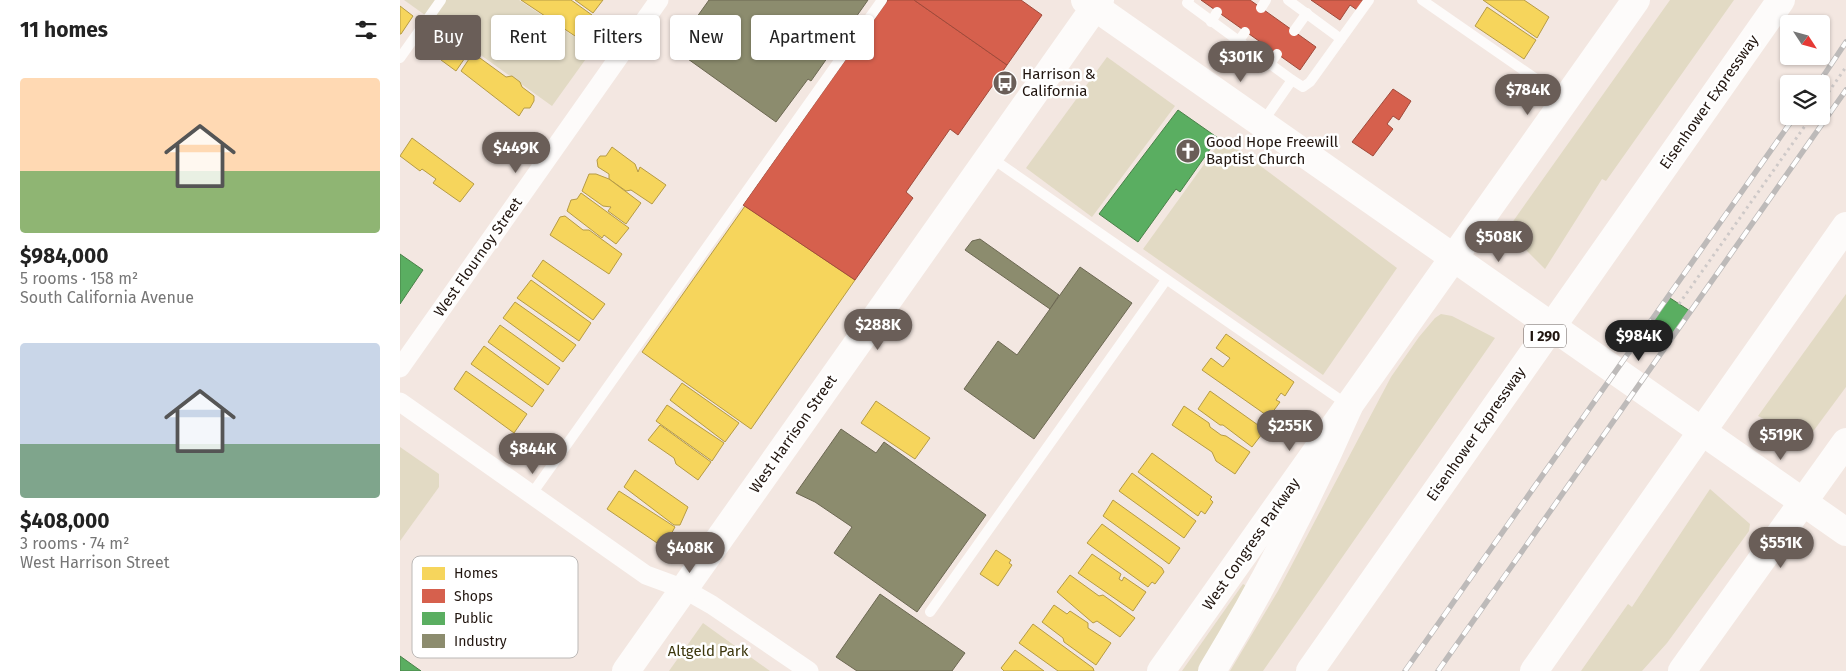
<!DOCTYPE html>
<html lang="en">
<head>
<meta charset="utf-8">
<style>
  :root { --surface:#fff; --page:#f6f6f6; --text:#222; --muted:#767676; --accent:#6a5e58 }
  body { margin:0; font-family:"Fira Sans",sans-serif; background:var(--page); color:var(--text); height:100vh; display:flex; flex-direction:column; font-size:19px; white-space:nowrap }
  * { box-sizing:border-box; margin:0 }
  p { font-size:16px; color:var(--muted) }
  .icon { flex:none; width:28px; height:28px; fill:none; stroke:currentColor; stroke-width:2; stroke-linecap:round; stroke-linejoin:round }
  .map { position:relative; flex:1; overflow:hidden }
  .drawer { display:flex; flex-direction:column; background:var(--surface); width:400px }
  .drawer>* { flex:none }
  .top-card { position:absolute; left:15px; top:15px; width:475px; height:45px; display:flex; gap:10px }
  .needle { width:32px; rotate:126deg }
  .fabs { position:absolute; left:1380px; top:15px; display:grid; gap:10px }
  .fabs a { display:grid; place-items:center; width:50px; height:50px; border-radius:5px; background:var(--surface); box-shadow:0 1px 4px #0004; font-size:25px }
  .price { position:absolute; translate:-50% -42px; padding:0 11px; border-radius:18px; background:var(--accent); color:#fff; font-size:16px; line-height:32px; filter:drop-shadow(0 1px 2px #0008) }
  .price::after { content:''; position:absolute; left:50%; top:30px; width:15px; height:11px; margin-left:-8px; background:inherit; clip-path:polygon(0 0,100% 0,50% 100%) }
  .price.selected { background:#222; color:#fff }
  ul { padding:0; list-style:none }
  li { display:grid; align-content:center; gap:10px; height:265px; padding:0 20px }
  li span { display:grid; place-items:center; height:155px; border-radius:5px; color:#555 }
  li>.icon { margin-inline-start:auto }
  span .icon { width:90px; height:90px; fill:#fffc; stroke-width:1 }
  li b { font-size:21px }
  h2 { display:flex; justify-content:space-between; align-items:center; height:60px; padding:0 20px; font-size:21px }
  .tag { padding:0 18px; border-radius:5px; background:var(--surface); box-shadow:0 1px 4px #0004; font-size:18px; line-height:45px }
  .tag.selected { background:var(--accent); color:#fff }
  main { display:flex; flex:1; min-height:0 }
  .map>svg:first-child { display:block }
  .green { fill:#e2dac4 }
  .homes { fill:#f6d55c; stroke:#b69b45 }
  .shops { fill:#d6604d; stroke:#a04a3a }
  .public { fill:#5aae61; stroke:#498048 }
  .industry { fill:#8c8c6e; stroke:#6c6852 }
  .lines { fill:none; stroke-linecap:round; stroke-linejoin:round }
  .path { stroke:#cec9c8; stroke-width:3; stroke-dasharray:2.5 4; stroke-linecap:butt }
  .lane { stroke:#fdfbfa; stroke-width:10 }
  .street { stroke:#fdfbfa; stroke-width:19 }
  .secondary { stroke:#fdfbfa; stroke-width:28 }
  .highway { stroke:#fdfbfa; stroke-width:28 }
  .rail-casing { stroke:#bdbab9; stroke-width:5.5 }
  .rail { stroke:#fff; stroke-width:4; stroke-dasharray:11; stroke-linecap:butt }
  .labels { text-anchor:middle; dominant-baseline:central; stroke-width:5; stroke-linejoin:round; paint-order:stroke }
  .shield { fill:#fff; stroke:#645b57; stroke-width:1 }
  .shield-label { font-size:14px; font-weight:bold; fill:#21150f }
  .poi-label { font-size:15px; fill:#21150f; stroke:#fff; text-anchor:start }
  .street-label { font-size:15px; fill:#21150f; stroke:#fff }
  .park-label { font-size:15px; fill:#3d370e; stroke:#fff }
  .key { fill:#fff; stroke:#bcb9b7; stroke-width:1 }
  .key-label { font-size:14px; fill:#21150f }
</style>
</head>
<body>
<main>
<section class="drawer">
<h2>11 homes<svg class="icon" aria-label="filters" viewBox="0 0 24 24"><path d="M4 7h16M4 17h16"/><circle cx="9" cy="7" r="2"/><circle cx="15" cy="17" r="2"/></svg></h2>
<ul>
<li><span style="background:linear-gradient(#ffd9b3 60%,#8fb573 0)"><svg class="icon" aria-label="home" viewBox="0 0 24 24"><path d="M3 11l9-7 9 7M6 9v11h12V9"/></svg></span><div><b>$984,000</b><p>5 rooms · 158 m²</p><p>South California Avenue</p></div></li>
<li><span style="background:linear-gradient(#c9d6e8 65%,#7fa58c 0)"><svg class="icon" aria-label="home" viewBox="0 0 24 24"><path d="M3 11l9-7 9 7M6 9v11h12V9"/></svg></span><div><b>$408,000</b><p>3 rooms · 74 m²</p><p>West Harrison Street</p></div></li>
</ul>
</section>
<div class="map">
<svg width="1446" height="671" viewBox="0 0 1446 671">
  <rect width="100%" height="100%" fill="#f3e7e1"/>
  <!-- green -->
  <g class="green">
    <path d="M4,0h115l74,49 -41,57z"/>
    <path d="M1270,0h64l-128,181 -4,-2 -57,90 -37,-37 1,-5z"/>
    <path d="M707,57l68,49 -83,111 -66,-49z"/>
    <path d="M823,138l174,130 -74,107 -180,-126z"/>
    <path d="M1446,294v93l-40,54 -48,-25z"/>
    <path d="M1041,314l11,2 43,22 -232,333h-33l48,-80 113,-214 28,-40 16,-19z"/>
    <path d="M0,447l39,27v13l-39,54z"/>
    <path d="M1310,489l40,35 -1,7 -82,112 -25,28h-61l47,-67 4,3z"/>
    <path d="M843,584l5,3 -48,84h-18z"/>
    <path d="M303,623l67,48h-101z"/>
  </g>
  <!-- homes -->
  <g class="homes">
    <path d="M121,0h50l21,15 -11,19 -6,2z"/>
    <path d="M175,0h28l-10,13z"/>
    <path d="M1083,0h41l25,17 -12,21z"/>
    <path d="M0,6l13,10 -12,18h-1z"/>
    <path d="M1087,7l49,33 -12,19 -49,-33z"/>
    <path d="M53,42l16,10 -13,19 -15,-11z"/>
    <path d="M73,53l33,24 6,-1 8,6 2,5 12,9v5l-4,7h-6l-5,8 -58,-45z"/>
    <path d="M12,138l62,46 -14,18 -27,-19 3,-4 -14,-10 -2,2 -20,-15z"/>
    <path d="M212,147l23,17 3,8 2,-5 26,18 -14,19 -21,-14 -5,1 -17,-12v-5l-11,-7 -1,-7 3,-4h6z"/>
    <path d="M189,174h7l13,5 32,24 -15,21 -18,-13 3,-4 -8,-1 -21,-15z"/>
    <path d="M181,193l48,35 -13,16 -12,-9 -2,3 -35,-27 4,-11 6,-1z"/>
    <path d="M345,206l110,74 -104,149 -109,-77z"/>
    <path d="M165,216l18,14h6l33,24 -13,20 -59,-39 10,-18z"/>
    <path d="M143,260l62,44 -12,16 -61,-44z"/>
    <path d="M131,280l60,43 -12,18 -62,-43z"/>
    <path d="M115,302l61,43 -13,17 -60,-44z"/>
    <path d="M100,325l60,43 -12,17 -60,-43z"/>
    <path d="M826,334l68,48 -9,14 -4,-3 -5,7 4,2 -11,15 -67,-47 9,-12 12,9 7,-9 -14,-10z"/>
    <path d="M84,346l60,44 -12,17 -61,-43z"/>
    <path d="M66,371l61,43 -13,19 -60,-44z"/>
    <path d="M282,383l57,40 -14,19 -55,-42z"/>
    <path d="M810,391l55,39 -13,17 -29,-22h-3l-22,-16z"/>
    <path d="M476,401l54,37 -15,21 -54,-36z"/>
    <path d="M267,405l57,38 -12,18 -56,-40z"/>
    <path d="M784,406l25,17 1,4 11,8 5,1 24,16 -15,22 -19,-13 -4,-9 -40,-27z"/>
    <path d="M260,425l51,37 -13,18 -22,-16 -2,-6 -26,-18z"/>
    <path d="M752,453l60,44 -2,2 3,3 -8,12 -4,-3 -3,5 -60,-44z"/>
    <path d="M235,470l53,37 -8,18h-6l-50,-38z"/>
    <path d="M732,473l64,48 -12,17 -65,-47z"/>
    <path d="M219,491l56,36 -10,18h-5l-53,-36z"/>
    <path d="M713,500l67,48 -11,16 -66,-48z"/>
    <path d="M702,524l60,44 2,4 -9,12 -3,-2 -4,5 -61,-44z"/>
    <path d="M596,550l15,10 -2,3 3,2 -14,21 -18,-12z"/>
    <path d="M692,554l29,20 -2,5 3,2 2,-4 22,15 -13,19 -55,-38z"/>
    <path d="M670,575l29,21 4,-1 32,23 -15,19 -23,-16 -4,2 -36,-31z"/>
    <path d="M654,605l13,9 3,-3 18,12v5l23,15 -15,22 -32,-23 -1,-4 -21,-16z"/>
    <path d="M633,624l60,44 1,3h-36l-39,-28z"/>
    <path d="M615,650l29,21h-40l-3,-3z"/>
  </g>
  <!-- shops -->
  <g class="shops">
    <path d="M488,0h26l93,65 -49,70 -8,-6 -44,63 7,6 -58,82 -112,-75z"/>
    <path d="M514,0h107l21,15 -35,50z"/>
    <path d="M801,0h49l66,47 -16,23z"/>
    <path d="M911,0h52l-6,10 -7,-5 -10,15z"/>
    <path d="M993,89l18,12 -12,19 -6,-4 -6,8 6,5 -20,27 -21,-14z"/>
  </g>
  <!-- public -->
  <g class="public">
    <path d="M778,110l40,28 -38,54 -4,-3 -38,53 -39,-28z"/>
    <path d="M0,254l23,16 -23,34z"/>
    <path d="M1270,298l20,13 -28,39 -20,-14z"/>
    <path d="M0,656l21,15h-21z"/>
  </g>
  <!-- industry -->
  <g class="industry">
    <path d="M309,0h159l-57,81 -3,-2 -32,43 -102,-73z"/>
    <path d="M580,239l79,56 -9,14 -85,-59 7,-9z"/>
    <path d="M680,267l52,36 -98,136 -70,-50 34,-48 19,14z"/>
    <path d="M441,429l35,24 8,-11 102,73 -69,97 -83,-59 18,-26 -37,-25 -19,-9z"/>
    <path d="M480,594l85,59 -13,18h-95l-21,-14z"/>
  </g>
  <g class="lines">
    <!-- path -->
    <g class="path">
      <path d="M1421,103l25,-36"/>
      <path d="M1279,304l133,-188"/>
      <path d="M1250,346l2,-3"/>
    </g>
    <!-- lane -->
    <g class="lane">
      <path d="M789,0l-2,3 105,77 -30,43"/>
      <path d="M888,0l53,39"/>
      <path d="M1022,0l143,99"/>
      <path d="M861,8l5,-8"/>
      <path d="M811,22l6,-10"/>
      <path d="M894,31l13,-18"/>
      <path d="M838,42l7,-10"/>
      <path d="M0,58l41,-58"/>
      <path d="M870,64l7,-10"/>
      <path d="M892,80l11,7 7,-5 59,-82"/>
      <path d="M590,157l358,248"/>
      <path d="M131,495l351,-495"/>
      <path d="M530,612l236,-332"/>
    </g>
    <!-- street -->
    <g class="street">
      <path d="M0,368l259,-368"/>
      <path d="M0,402l246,173 38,14 28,16 97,66"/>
    </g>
    <!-- secondary -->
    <g class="secondary">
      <path d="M685,0l761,532"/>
      <path d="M226,671l474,-671"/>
      <path d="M761,671l475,-671"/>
      <path d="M1282,671l164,-229"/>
    </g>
    <!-- highway -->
    <g class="highway">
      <path d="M812,671c52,-85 97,-174 137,-265"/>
      <path d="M910,671l471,-671"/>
      <path d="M1134,671l312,-445"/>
    </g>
    <defs>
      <g id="rail">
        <path d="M1418,84l28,-42"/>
        <path d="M1005,671l390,-555"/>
        <path d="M1038,671l408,-581"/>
      </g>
    </defs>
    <!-- rail casing -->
    <use href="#rail" class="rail-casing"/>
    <!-- rail -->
    <use href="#rail" class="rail"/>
  </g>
  <!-- icons -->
  <defs>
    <symbol id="bus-disc" viewBox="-11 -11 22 22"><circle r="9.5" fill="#6a5e58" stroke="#fff"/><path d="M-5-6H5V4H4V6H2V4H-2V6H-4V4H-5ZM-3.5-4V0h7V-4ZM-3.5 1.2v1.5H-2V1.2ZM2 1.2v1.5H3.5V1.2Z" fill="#fff"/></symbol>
    <symbol id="church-disc" viewBox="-11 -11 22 22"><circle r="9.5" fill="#6a5e58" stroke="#fff"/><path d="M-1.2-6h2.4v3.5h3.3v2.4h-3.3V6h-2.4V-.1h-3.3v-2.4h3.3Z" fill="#fff"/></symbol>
  </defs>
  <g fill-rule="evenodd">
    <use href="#bus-disc" x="591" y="69" width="28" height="28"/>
    <use href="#church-disc" x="774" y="137" width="28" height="28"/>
  </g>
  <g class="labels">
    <!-- shield labels -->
    <rect class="shield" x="1124" y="324.5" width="42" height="23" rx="4"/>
    <g class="shield-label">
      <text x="1145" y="336">I 290</text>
    </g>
    <!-- poi labels -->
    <g class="poi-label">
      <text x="622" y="74">Harrison &amp;<tspan x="622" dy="17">California</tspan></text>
      <text x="806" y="142">Good Hope Freewill<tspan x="806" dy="17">Baptist Church</tspan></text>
    </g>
    <!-- street labels -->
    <g class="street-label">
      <text transform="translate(1309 102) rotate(-55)">Eisenhower Expressway</text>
      <text transform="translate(78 257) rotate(-55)">West Flournoy Street</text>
      <text transform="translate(393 434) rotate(-55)">West Harrison Street</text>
      <text transform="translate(1076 434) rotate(-55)">Eisenhower Expressway</text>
      <text transform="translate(851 544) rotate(-55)">West Congress Parkway</text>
    </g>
    <!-- park labels -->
    <g class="park-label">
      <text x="308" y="651">Altgeld Park</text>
    </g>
  </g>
  <!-- legend -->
  <rect x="12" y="556" width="166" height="102" rx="8" class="key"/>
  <rect x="22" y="567" width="23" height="13" fill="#f6d55c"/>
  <rect x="22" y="589" width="23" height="14" fill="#d6604d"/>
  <rect x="22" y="612" width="23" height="13" fill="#5aae61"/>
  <rect x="22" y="634" width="23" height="14" fill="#8c8c6e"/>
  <g class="key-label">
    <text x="54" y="578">Homes</text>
    <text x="54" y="601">Shops</text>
    <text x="54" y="623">Public</text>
    <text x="54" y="646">Industry</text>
  </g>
</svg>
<div class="fabs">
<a><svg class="needle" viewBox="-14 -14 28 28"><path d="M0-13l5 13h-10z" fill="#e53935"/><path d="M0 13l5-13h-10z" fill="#767676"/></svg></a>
<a><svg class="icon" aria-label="layers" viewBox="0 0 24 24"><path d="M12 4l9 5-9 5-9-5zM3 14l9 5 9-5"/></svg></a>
</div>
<b class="price" style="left:841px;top:83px">$301K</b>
<b class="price" style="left:1128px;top:116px">$784K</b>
<b class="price" style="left:116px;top:174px">$449K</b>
<b class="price" style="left:1099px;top:263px">$508K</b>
<b class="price" style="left:478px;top:351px">$288K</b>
<b class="price selected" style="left:1239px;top:362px">$984K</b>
<b class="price" style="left:890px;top:452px">$255K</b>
<b class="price" style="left:1381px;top:461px">$519K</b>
<b class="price" style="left:133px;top:475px">$844K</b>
<b class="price" style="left:1381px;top:569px">$551K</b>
<b class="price" style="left:290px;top:574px">$408K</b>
<div class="top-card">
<a class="tag selected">Buy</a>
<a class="tag">Rent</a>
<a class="tag">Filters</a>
<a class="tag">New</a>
<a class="tag">Apartment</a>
</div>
</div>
</main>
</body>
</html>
